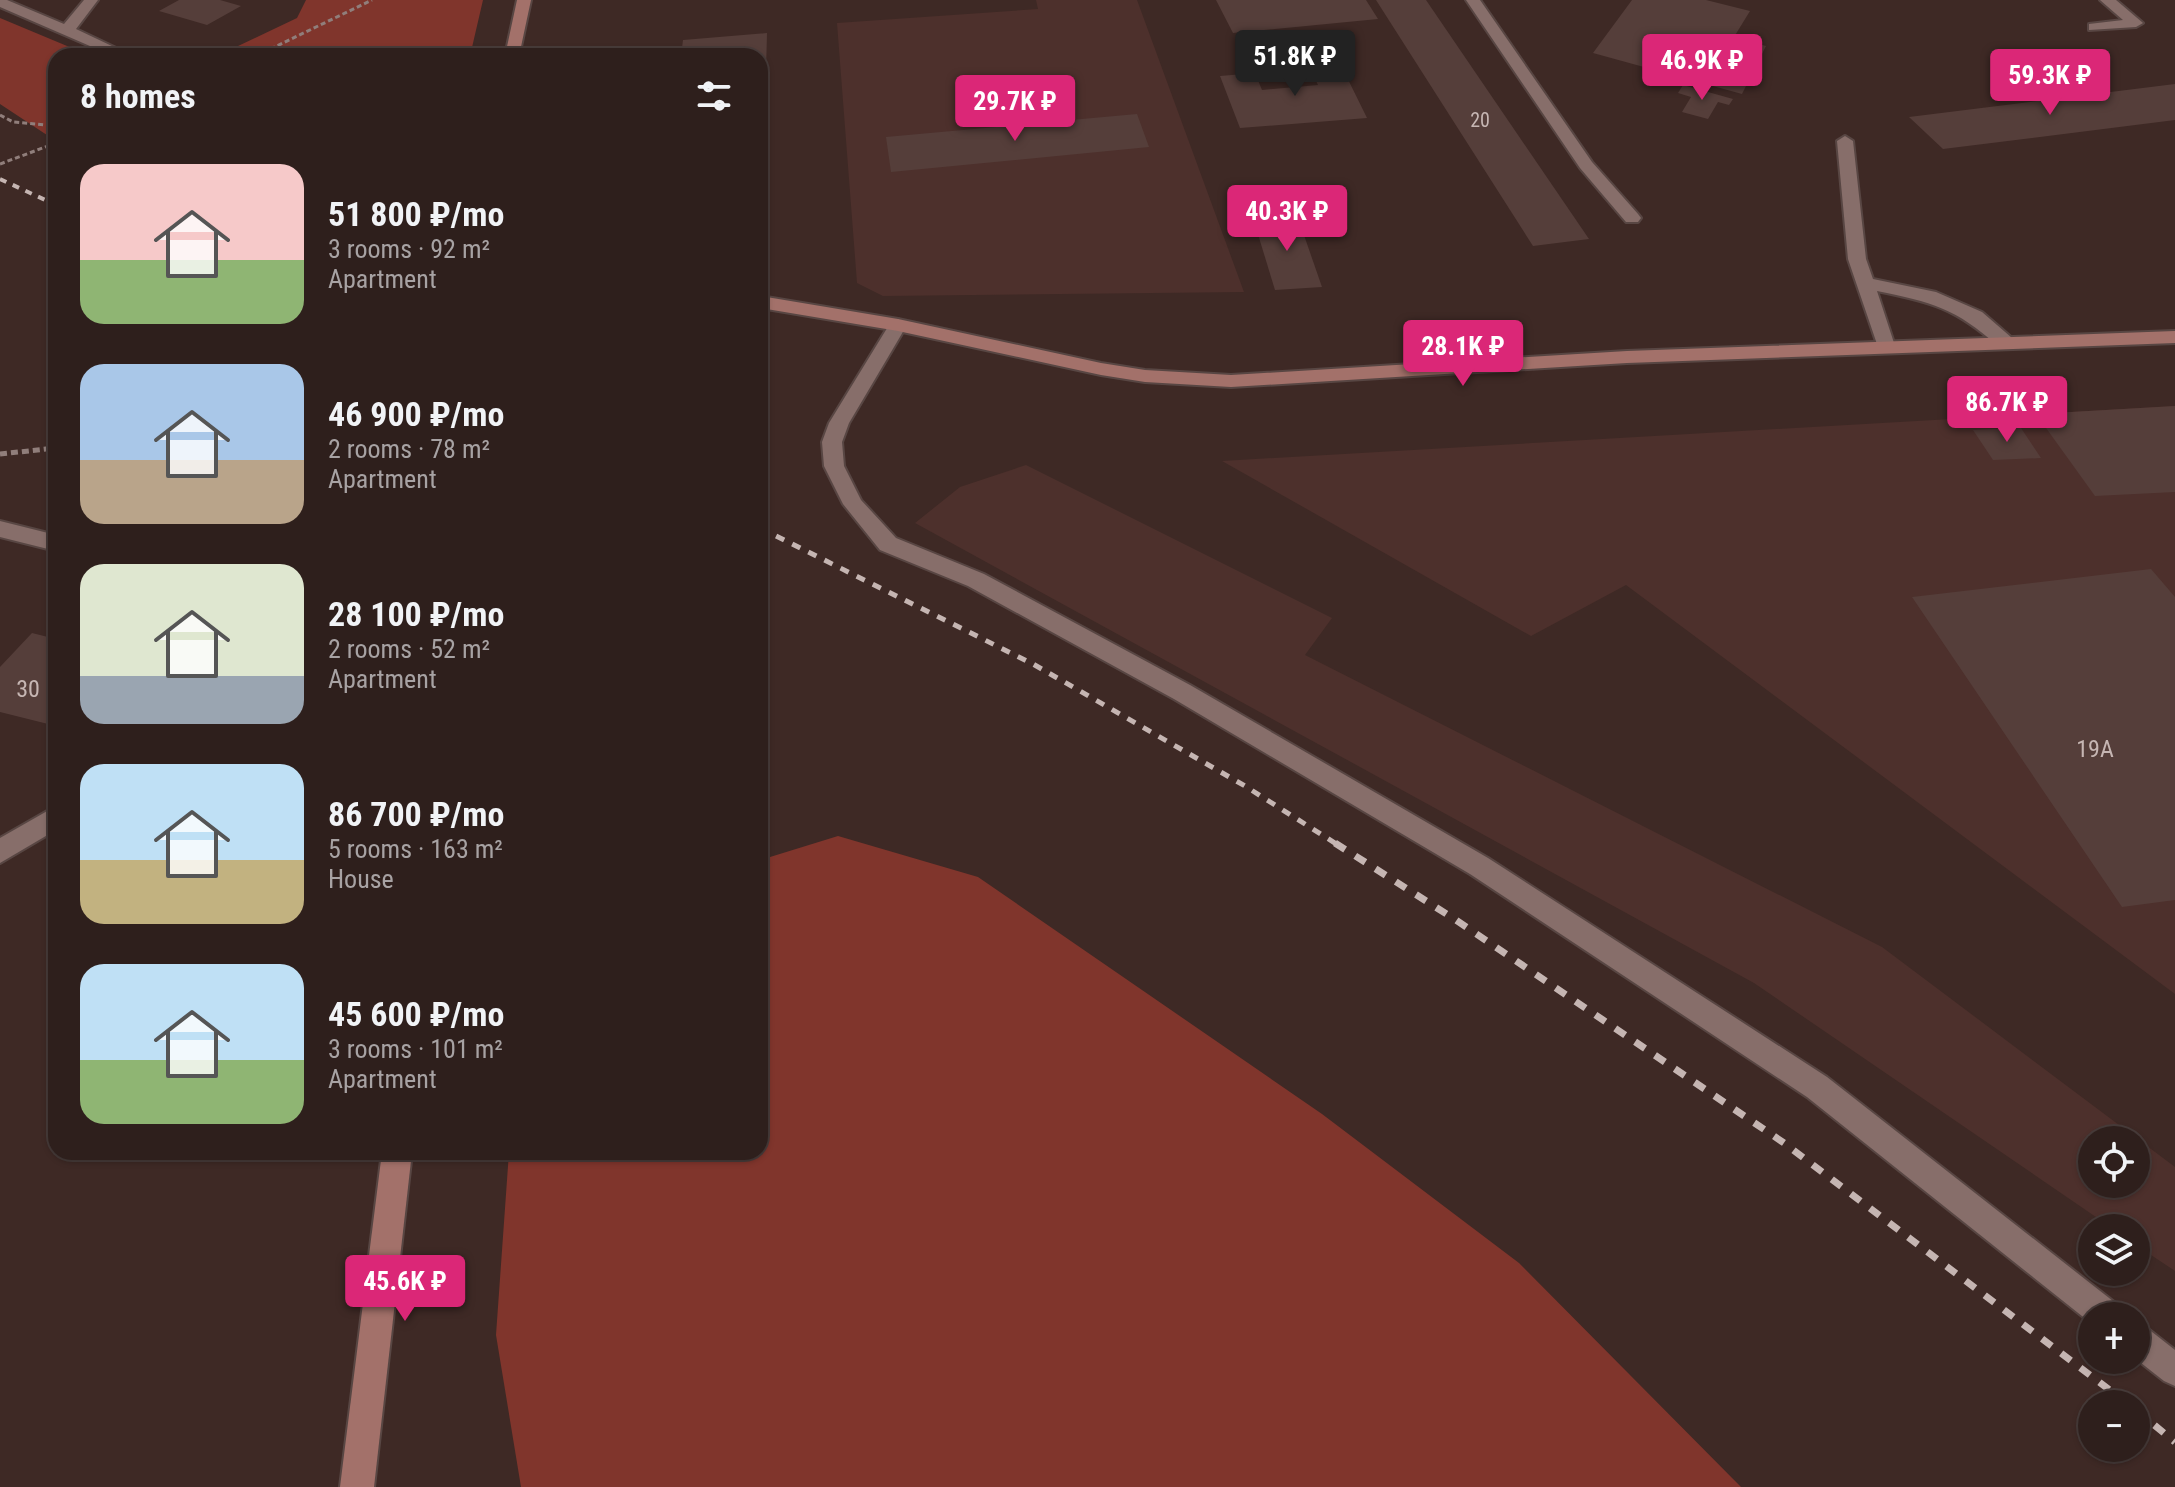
<!DOCTYPE html>
<html lang="en">
<head>
<meta charset="utf-8">
<style>
  :root { --surface:#2e1f1c; --page:#362725; --text:#f1f3f6; --muted:#a7a2a3; --line:#493d3b; --accent:#db2777 }
  body { margin:0; font-family:"Roboto Condensed",sans-serif; background:var(--page); color:var(--text); height:100vh; display:flex; flex-direction:column; font-size:30px; white-space:nowrap }
  * { box-sizing:border-box; margin:0 }
  p { font-size:26px; color:var(--muted) }
  .icon { flex:none; width:44px; height:44px; fill:none; stroke:currentColor; stroke-width:2; stroke-linecap:round; stroke-linejoin:round }
  .map { position:relative; flex:1; overflow:hidden }
  .details { position:absolute; left:48px; top:48px; width:720px; height:1112px; display:flex; flex-direction:column; background:var(--surface); border-radius:24px; box-shadow:0 2px 6px #0004,0 0 0 2px var(--line) }
  .details>* { flex:none }
  .fabs { position:absolute; left:2078px; top:1126px; display:grid; gap:16px }
  .fabs a { display:grid; place-items:center; width:72px; height:72px; border-radius:50%; background:var(--surface); box-shadow:0 2px 6px #0004,0 0 0 2px var(--line); font-size:40px }
  .price { position:absolute; translate:-50% -68px; padding:0 18px; border-radius:8px; background:var(--accent); color:#fff; font-size:26px; line-height:52px; filter:drop-shadow(0 2px 4px #0008) }
  .price::after { content:''; position:absolute; left:50%; top:48px; width:24px; height:18px; margin-left:-12px; background:inherit; clip-path:polygon(0 0,100% 0,50% 100%) }
  .price.active { background:#222; color:#fff }
  ul { padding:0; list-style:none }
  li { display:flex; align-items:center; gap:24px; height:200px; padding:0 32px }
  li span { display:grid; place-items:center; flex:none; width:224px; height:160px; border-radius:24px; color:#555 }
  li>.icon { margin-inline-start:auto }
  span .icon { width:96px; height:96px; fill:#fffc; stroke-width:1 }
  li b { font-size:34px }
  h2 { display:flex; justify-content:space-between; align-items:center; height:96px; padding:0 32px; font-size:34px }
  .map>svg:first-child { display:block }
  .built { fill:#4d302c; fill-rule:evenodd }
  .green { fill:#80352c }
  .building { fill:#553e3a }
  .lines { fill:none; stroke-linecap:round; stroke-linejoin:round }
  .lane-casing { stroke:#584643; stroke-width:4 }
  .street-casing { stroke:#584643; stroke-width:4 }
  .secondary-casing { stroke:#584643; stroke-width:4 }
  .path-far1 { stroke:#907e7b; stroke-width:3; stroke-dasharray:5 3; stroke-linecap:butt }
  .path { stroke:#907e7b; stroke-width:5; stroke-dasharray:7 4; stroke-linecap:butt }
  .lane { fill:#876e6a; fill-rule:evenodd }
  .street { fill:#876e6a; fill-rule:evenodd }
  .secondary { fill:#a3716a; fill-rule:evenodd }
  .rail-far2 { stroke:#c5b5b2; stroke-width:4; stroke-dasharray:7 7; stroke-linecap:butt }
  .rail-far1 { stroke:#c5b5b2; stroke-width:5; stroke-dasharray:9 9; stroke-linecap:butt }
  .rail { stroke:#c5b5b2; stroke-width:7; stroke-dasharray:12 12; stroke-linecap:butt }
  .labels { text-anchor:middle; dominant-baseline:central; stroke-width:8; stroke-linejoin:round; paint-order:stroke }
  .far-number-label { font-size:20px; fill:#c6b6b3 }
  .number-label { font-size:24px; fill:#c6b6b3 }
</style>
</head>
<body>
<div class="map">
<svg width="2175" height="1487" viewBox="0 0 2175 1487">
  <rect width="100%" height="100%" fill="#3e2925"/>
  <!-- built -->
  <g class="built">
    <path d="M1036,0h101l107,292 -361,4 -26,-13 -20,-260 201,-14z"/>
    <path d="M2175,406v588l-549,-409 -95,51 -309,-175z"/>
    <path d="M1026,465l306,153 -27,37 577,292 293,220v104l-39,-26v-17h-24l-358,-245 -839,-460 45,-36zM2092,1140h44v44h-44z"/>
  </g>
  <!-- green -->
  <g class="green">
    <path d="M306,0h177l-13,56h-253l80,-38z"/>
    <path d="M0,18l91,38h-35v85l-56,-37z"/>
    <path d="M838,836l140,41 344,237 197,149 222,224h-1220l-25,-152 13,-183h251v-292z"/>
  </g>
  <!-- building -->
  <g class="building">
    <path d="M179,0h41l21,6 -34,19 -48,-14z"/>
    <path d="M1216,0h150l12,19 -145,14z"/>
    <path d="M1376,0h50l163,239 -56,7z"/>
    <path d="M1632,0h74l44,11 -16,26 32,9 -24,48 -149,-41z"/>
    <path d="M767,33l-4,152h-3v-129h-79l2,-16z"/>
    <path d="M1335,53l32,65 -127,10 -20,-52 35,-3 7,17 56,-5 -14,-29z"/>
    <path d="M2175,84v36l-232,29 -34,-32z"/>
    <path d="M1683,85l50,14 -4,6 -11,-3 -10,17 -26,-7 9,-15 -13,-4z"/>
    <path d="M1137,114l12,33 -258,25 -5,-35z"/>
    <path d="M1297,215l25,72 -47,3 -22,-72z"/>
    <path d="M2175,406v86l-80,4 -59,-82z"/>
    <path d="M2021,428l20,30 -48,2 -20,-30z"/>
    <path d="M2151,569l24,28v303l-53,7 -210,-310z"/>
    <path d="M32,633l24,6v87l-56,-14v-45z"/>
  </g>
  <g class="lines">
    <defs>
      <g id="lane">
        <path d="M1466,0h14l112,162 46,52 3,4 -3,4h-12l-46,-54z"/>
        <path d="M2100,0h16l27,23 -7,4 -47,3v-6l34,-4z"/>
        <path d="M1845,136l8,5 13,118 7,20 63,13 46,20 30,26 2,4 -2,4h-14c-43,-38 -66,-44 -121,-55l18,55 -2,4h-14l-31,-91 -11,-118z"/>
        <path d="M898,319l9,6 -58,98 -7,19 2,24 17,34 35,38 88,36 206,111 298,173 339,219 291,228 5,11h-31v8l-285,-227 -337,-223 -296,-175 -206,-113 -88,-36 -37,-46 -19,-38 -2,-24 7,-19 60,-98z"/>
        <path d="M2136,1323l11,5 28,22v36l-11,-5 -28,-22z"/>
      </g>
      <g id="street">
        <path d="M0,0h7l57,24 20,-24h14l-22,29 57,27h-20l-113,-49z"/>
        <path d="M0,521l56,14v16l-56,-14z"/>
        <path d="M56,806v24l-56,33v-25z"/>
      </g>
      <g id="secondary">
        <path d="M517,0h14l-12,56h-14z"/>
        <path d="M760,296l138,23 203,44 44,7 86,5 396,-24 548,-20v12l-548,20 -396,24 -86,-5 -44,-7 -203,-44 -138,-23z"/>
        <path d="M382,1152h30l-38,335h-34z"/>
      </g>
    </defs>
    <!-- lane casing -->
    <use href="#lane" class="lane-casing"/>
    <!-- street casing -->
    <use href="#street" class="street-casing"/>
    <!-- secondary casing -->
    <use href="#secondary" class="secondary-casing"/>
    <!-- path-far1 -->
    <g class="path-far1">
      <path d="M256,56l116,-56"/>
      <path d="M0,115l13,7 43,4"/>
      <path d="M0,164l56,-21"/>
    </g>
    <!-- path -->
    <path class="path" d="M0,454l56,-6"/>
    <!-- lane -->
    <use href="#lane" class="lane"/>
    <!-- street -->
    <use href="#street" class="street"/>
    <!-- secondary -->
    <use href="#secondary" class="secondary"/>
    <!-- rail-far2 -->
    <path class="rail-far2" d="M0,179l56,26"/>
    <!-- rail-far1 -->
    <path class="rail-far1" d="M760,528l273,136 212,122 93,59"/>
    <!-- rail -->
    <g class="rail">
      <path d="M1335,843l121,77 328,223 344,261"/>
      <path d="M2136,1410l39,32"/>
    </g>
  </g>
  <g class="labels">
    <!-- far-number labels -->
    <g class="far-number-label">
      <text x="1480" y="120">20</text>
    </g>
    <!-- number labels -->
    <g class="number-label">
      <text x="28" y="689">30</text>
      <text x="2095" y="749">19А</text>
    </g>
  </g>
</svg>
<div class="fabs">
<a><svg class="icon" aria-label="locate" viewBox="0 0 24 24"><circle cx="12" cy="12" r="6"/><path d="M12 2v4M12 18v4M2 12h4M18 12h4"/></svg></a>
<a><svg class="icon" aria-label="layers" viewBox="0 0 24 24"><path d="M12 4l9 5-9 5-9-5zM3 14l9 5 9-5"/></svg></a>
<a>+</a>
<a>−</a>
</div>
<b class="price active" style="left:1295px;top:98px">51.8K ₽</b>
<b class="price" style="left:1702px;top:102px">46.9K ₽</b>
<b class="price" style="left:2050px;top:117px">59.3K ₽</b>
<b class="price" style="left:1015px;top:143px">29.7K ₽</b>
<b class="price" style="left:1287px;top:253px">40.3K ₽</b>
<b class="price" style="left:1463px;top:388px">28.1K ₽</b>
<b class="price" style="left:2007px;top:444px">86.7K ₽</b>
<b class="price" style="left:405px;top:1323px">45.6K ₽</b>
<section class="details">
<h2>8 homes<svg class="icon" aria-label="filters" viewBox="0 0 24 24"><path d="M4 7h16M4 17h16"/><circle cx="9" cy="7" r="2"/><circle cx="15" cy="17" r="2"/></svg></h2>
<ul>
<li><span style="background:linear-gradient(#f6c9c9 60%,#8fb573 0)"><svg class="icon" aria-label="home" viewBox="0 0 24 24"><path d="M3 11l9-7 9 7M6 9v11h12V9"/></svg></span><div><b>51 800 ₽/mo</b><p>3 rooms · 92 m²</p><p>Apartment</p></div></li>
<li><span style="background:linear-gradient(#a9c7e8 60%,#b9a48a 0)"><svg class="icon" aria-label="home" viewBox="0 0 24 24"><path d="M3 11l9-7 9 7M6 9v11h12V9"/></svg></span><div><b>46 900 ₽/mo</b><p>2 rooms · 78 m²</p><p>Apartment</p></div></li>
<li><span style="background:linear-gradient(#dfe7d0 70%,#9aa5b1 0)"><svg class="icon" aria-label="home" viewBox="0 0 24 24"><path d="M3 11l9-7 9 7M6 9v11h12V9"/></svg></span><div><b>28 100 ₽/mo</b><p>2 rooms · 52 m²</p><p>Apartment</p></div></li>
<li><span style="background:linear-gradient(#bfe0f5 60%,#c2b280 0)"><svg class="icon" aria-label="home" viewBox="0 0 24 24"><path d="M3 11l9-7 9 7M6 9v11h12V9"/></svg></span><div><b>86 700 ₽/mo</b><p>5 rooms · 163 m²</p><p>House</p></div></li>
<li><span style="background:linear-gradient(#bfe0f5 60%,#8fb573 0)"><svg class="icon" aria-label="home" viewBox="0 0 24 24"><path d="M3 11l9-7 9 7M6 9v11h12V9"/></svg></span><div><b>45 600 ₽/mo</b><p>3 rooms · 101 m²</p><p>Apartment</p></div></li>
</ul>
</section>
</div>
</body>
</html>
